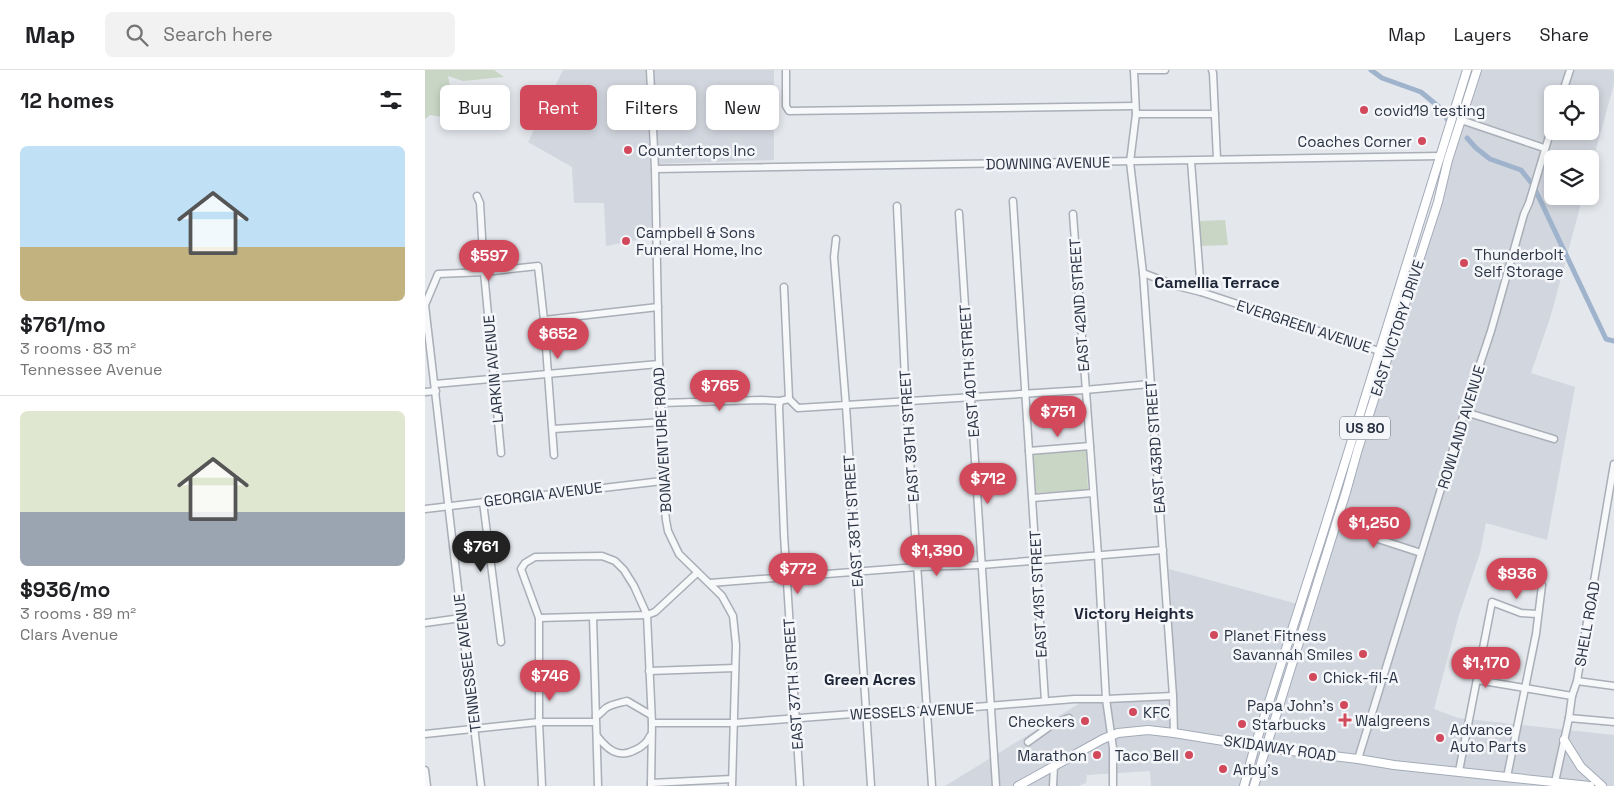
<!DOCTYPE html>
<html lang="en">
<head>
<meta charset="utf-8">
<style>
  :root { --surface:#fff; --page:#f2f2f2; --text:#202124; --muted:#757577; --line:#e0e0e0; --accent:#d1495b }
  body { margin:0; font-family:"Space Grotesk",sans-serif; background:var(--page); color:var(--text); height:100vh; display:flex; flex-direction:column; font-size:19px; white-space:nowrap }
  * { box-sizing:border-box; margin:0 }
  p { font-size:16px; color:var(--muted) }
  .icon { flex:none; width:28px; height:28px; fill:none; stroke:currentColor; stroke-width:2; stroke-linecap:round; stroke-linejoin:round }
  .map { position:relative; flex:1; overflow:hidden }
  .drawer { display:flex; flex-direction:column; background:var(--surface); width:425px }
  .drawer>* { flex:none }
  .banner { position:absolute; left:15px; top:15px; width:475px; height:45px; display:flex; gap:10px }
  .buttons { position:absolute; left:1119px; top:15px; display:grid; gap:10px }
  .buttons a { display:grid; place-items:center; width:55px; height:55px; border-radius:8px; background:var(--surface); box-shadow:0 2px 8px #0003; font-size:25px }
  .price { position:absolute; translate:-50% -42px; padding:0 11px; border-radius:18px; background:var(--accent); color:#fff; font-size:16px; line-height:32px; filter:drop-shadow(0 1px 2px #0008) }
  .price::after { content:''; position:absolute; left:50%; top:30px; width:15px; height:11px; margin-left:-8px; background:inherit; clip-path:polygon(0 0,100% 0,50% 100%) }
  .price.active { background:#222; color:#fff }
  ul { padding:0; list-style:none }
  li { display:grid; align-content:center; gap:10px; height:265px; padding:0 20px }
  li+li { border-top:1px solid var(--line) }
  li span { display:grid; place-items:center; height:155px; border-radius:8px; color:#555 }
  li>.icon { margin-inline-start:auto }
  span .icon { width:90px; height:90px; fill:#fffc; stroke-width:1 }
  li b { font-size:21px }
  h2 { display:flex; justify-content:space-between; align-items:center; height:60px; padding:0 20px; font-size:21px }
  .pill { padding:0 18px; border-radius:8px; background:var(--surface); box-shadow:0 2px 8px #0003; font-size:18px; line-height:45px }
  .pill.active { background:var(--accent); color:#fff }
  header { display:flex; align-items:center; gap:30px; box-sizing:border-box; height:70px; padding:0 25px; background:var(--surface); border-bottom:1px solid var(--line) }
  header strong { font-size:24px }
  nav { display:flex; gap:28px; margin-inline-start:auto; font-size:18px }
  .search { width:350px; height:45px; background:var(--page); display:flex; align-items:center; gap:12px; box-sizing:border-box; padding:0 18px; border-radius:8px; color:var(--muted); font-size:19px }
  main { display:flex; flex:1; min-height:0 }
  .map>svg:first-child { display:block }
  .built { fill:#d2d6de; fill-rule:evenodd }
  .green { fill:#c9d6c5 }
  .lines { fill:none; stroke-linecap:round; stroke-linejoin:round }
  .canal { stroke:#9fb4cc; stroke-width:5 }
  .minor-casing { stroke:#a9aeb7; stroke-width:9 }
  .major-casing { stroke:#a3abb8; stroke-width:10 }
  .minor { stroke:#f7f8fa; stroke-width:6 }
  .major { stroke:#fff; stroke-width:8 }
  .poi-dot { fill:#d1495b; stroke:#f4f6f9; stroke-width:2 }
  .labels { text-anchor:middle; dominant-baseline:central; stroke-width:5; stroke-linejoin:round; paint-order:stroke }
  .shield { fill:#f4f6f9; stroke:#676e7b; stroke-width:1 }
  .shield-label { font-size:14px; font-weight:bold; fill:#2b3445 }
  .poi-label { font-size:15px; fill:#2b3445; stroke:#f4f6f9; text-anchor:start }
  .street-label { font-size:15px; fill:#2b3445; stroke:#f4f6f9 }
  .neighbourhood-label { font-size:16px; font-weight:bold; fill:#1d2536; stroke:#f4f6f9 }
</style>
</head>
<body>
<header>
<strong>Map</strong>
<div class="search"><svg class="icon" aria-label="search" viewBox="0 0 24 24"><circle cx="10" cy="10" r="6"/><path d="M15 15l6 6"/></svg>Search here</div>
<nav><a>Map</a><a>Layers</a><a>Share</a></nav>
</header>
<main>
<section class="drawer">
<h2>12 homes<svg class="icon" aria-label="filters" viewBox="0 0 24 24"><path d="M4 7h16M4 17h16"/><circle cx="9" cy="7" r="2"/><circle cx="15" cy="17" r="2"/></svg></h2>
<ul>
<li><span style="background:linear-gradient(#bfe0f5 65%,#c2b280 0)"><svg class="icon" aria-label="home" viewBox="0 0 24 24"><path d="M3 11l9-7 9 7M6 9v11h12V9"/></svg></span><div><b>$761/mo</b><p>3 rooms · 83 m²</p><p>Tennessee Avenue</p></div></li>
<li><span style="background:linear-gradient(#dfe7d0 65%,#9aa5b1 0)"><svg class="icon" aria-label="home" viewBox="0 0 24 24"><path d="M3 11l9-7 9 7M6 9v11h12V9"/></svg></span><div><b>$936/mo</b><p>3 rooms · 89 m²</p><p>Clars Avenue</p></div></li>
</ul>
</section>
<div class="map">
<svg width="1189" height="716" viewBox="0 0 1189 716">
  <rect width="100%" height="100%" fill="#e4e7ec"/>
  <!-- built -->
  <g class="built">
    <path d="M138,0h211v90l-124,4 2,73 -46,9 -2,-43h-30l-2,-36 -44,-25z"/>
    <path d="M1055,0h130l4,1v13l-24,87v-12h-37v37h30l-32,119 -20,58 44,14 -28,153 -61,-17 -6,30 -21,62 -25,94 24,9 156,17v51h-463l-1,-15 -63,4 -1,8 -8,3h-133l135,-83 96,-4 -7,-130 143,39zM1128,24h37v37h-37z"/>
  </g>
  <!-- green -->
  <g class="green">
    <path d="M0,0h69l10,7 -41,4 -15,-5 8,43 -26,-4 -5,4z"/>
    <path d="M800,150l3,25 -27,1 -2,-25z"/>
    <path d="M661,380l2,40 -52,3 -3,-39z"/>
  </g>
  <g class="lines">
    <!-- canal -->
    <g class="canal">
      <path d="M946,0l11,8 39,14 18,15 8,12"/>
      <path d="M1042,68l9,10 14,11 31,11 12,15 73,154 8,2"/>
    </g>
    <defs>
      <g id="minor">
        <path d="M225,0l5,99 4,195 2,39 1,78 4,39 2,11 11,23 43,42 11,20 3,29 -4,141"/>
        <path d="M361,0v36l3,5 346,-5"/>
        <path d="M709,0h31"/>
        <path d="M787,0l1,3 4,86"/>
        <path d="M709,1l2,43 -6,48 13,111 30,423 1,37"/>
        <path d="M1137,24l8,-24"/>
        <path d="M711,44h79"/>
        <path d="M1036,50l83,28"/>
        <path d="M766,91l10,131"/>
        <path d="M230,99l786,-13"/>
        <path d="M52,126l3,7 4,69 17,181"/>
        <path d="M588,131l32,500"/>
        <path d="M472,136l9,195 26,385"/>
        <path d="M534,143l37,573"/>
        <path d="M648,144l25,341 8,144 7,49v38"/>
        <path d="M411,169l-2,18 12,149 25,380"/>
        <path d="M718,203l34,13 24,6 178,59"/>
        <path d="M359,217l5,112"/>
        <path d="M119,250l114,-13"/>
        <path d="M10,314l224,-20"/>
        <path d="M0,322l11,-1"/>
        <path d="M355,331l-1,6 5,128 16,251"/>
        <path d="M236,333l100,-3 19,1 9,-2 9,9 287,-18 65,-6"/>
        <path d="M1040,342l89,27"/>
        <path d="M128,359l109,-7"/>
        <path d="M604,381l61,-5"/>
        <path d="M608,428l60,-5"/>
        <path d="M58,432l18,140"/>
        <path d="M0,439l237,-28"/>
        <path d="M912,451l32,12 6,5 46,15"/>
        <path d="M285,513l207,-16 64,-2 182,-15"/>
        <path d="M168,547l5,169"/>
        <path d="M114,548l108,-3 8,-3 42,-39"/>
        <path d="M0,553l36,-5"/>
        <path d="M224,601l86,-3"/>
        <path d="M1052,610l95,16"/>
        <path d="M1152,611l37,5"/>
        <path d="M171,646c5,-2 6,-5 10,-8 6,-4 14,-5 21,-7l24,14"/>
        <path d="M1144,648l45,4"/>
        <path d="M227,653h82l132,-10 60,-2 148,-12h32l67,-3"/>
        <path d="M0,664l114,-12h56"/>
        <path d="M172,666c10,13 21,23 38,14 7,-3 12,-7 15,-14"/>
        <path d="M603,672l25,-18 16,-6"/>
        <path d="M933,689l113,-368 20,-60 33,-117 5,-11 24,-80"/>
        <path d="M0,700l2,16"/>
        <path d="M1034,701l33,-169 29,11 17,1"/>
        <path d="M1082,707l29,-143 6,-49"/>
        <path d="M1130,712l14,-64 3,-22 5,-15 37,-217"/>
        <path d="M226,713l81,-4"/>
        <path d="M56,716l-56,-481 13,-31 46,-2 54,-6 6,54 10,135"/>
        <path d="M117,716l-3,-64v-104l-18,-49 4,-6 10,-6 67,-1 13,5 9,9 10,16 13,29 5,108 -1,63"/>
        <path d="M628,716l1,-20"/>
      </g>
      <g id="major">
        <path d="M1139,670l17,27 21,19"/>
        <path d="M593,716l85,-47 15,-6 30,-3 26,3 93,15 91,11 36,6 196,21"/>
        <path d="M819,716l11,-40 68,-213 144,-463"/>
        <path d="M829,716l92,-294 12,-43 80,-247 10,-42 29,-90"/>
      </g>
    </defs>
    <!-- minor casing -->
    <use href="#minor" class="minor-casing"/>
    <!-- major casing -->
    <use href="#major" class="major-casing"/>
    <!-- minor -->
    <use href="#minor" class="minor"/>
    <!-- major -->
    <use href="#major" class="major"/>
  </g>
  <!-- markers -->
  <g class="poi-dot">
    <circle cx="939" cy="40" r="5"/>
    <circle cx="997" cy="71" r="5"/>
    <circle cx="203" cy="80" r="5"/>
    <circle cx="201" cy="171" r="5"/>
    <circle cx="1039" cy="193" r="5"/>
    <circle cx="789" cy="565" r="5"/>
    <circle cx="938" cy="584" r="5"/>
    <circle cx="888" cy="607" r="5"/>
    <circle cx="919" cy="635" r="5"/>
    <circle cx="708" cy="642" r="5"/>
    <path d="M917.5 642.5h5v5h5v5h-5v5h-5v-5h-5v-5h5z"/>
    <circle cx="660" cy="651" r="5"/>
    <circle cx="817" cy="654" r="5"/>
    <circle cx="1015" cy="668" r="5"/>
    <circle cx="672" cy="685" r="5"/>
    <circle cx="764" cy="685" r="5"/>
    <circle cx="798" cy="699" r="5"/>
  </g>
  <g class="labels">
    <!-- shield labels -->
    <rect class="shield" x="915" y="346.5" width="50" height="23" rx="4"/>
    <g class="shield-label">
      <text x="940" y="358">US 80</text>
    </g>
    <!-- poi labels -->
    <g class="poi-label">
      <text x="949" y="40">covid19 testing</text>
      <text x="987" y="71" text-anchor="end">Coaches Corner</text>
      <text x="213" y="80">Countertops Inc</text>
      <text x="211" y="162">Campbell &amp; Sons<tspan x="211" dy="17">Funeral Home, Inc</tspan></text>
      <text x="1049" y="184">Thunderbolt<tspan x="1049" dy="17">Self Storage</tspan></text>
      <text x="799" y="565">Planet Fitness</text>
      <text x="928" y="584" text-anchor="end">Savannah Smiles</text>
      <text x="898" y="607">Chick-fil-A</text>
      <text x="909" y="635" text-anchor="end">Papa John's</text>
      <text x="718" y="642">KFC</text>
      <text x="930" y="650">Walgreens</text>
      <text x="650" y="651" text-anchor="end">Checkers</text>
      <text x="827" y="654">Starbucks</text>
      <text x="1025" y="659">Advance<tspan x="1025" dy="17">Auto Parts</tspan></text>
      <text x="662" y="685" text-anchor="end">Marathon</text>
      <text x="754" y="685" text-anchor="end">Taco Bell</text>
      <text x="808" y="699">Arby's</text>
    </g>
    <!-- street labels -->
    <g class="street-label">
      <text transform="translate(623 93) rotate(-1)">DOWNING AVENUE</text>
      <text transform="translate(654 235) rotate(-94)">EAST 42ND STREET</text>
      <text transform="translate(879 256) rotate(18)">EVERGREEN AVENUE</text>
      <text transform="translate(972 258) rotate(-72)">EAST VICTORY DRIVE</text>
      <text transform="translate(68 299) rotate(-95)">LARKIN AVENUE</text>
      <text transform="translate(544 301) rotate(-94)">EAST 40TH STREET</text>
      <text transform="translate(1036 357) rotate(-73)">ROWLAND AVENUE</text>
      <text transform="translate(484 366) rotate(-94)">EAST 39TH STREET</text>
      <text transform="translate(237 370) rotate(-93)">BONAVENTURE ROAD</text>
      <text transform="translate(730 377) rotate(-94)">EAST 43RD STREET</text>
      <text transform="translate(118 424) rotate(-7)">GEORGIA AVENUE</text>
      <text transform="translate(428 451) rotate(-94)">EAST 38TH STREET</text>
      <text transform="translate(613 524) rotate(-93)">EAST 41ST STREET</text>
      <text transform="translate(1162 554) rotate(-80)">SHELL ROAD</text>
      <text transform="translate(42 593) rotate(-97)">TENNESSEE AVENUE</text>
      <text transform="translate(368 614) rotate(-94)">EAST 37TH STREET</text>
      <text transform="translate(487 641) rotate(-3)">WESSELS AVENUE</text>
      <text transform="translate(855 678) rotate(8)">SKIDAWAY ROAD</text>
    </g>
    <!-- neighbourhood labels -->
    <g class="neighbourhood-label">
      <text x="792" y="212">Camellia Terrace</text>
      <text x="709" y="543">Victory Heights</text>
      <text x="445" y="609">Green Acres</text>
    </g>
  </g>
</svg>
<div class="buttons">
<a><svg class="icon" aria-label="locate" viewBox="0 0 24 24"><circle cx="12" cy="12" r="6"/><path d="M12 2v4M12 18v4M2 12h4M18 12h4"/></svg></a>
<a><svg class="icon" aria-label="layers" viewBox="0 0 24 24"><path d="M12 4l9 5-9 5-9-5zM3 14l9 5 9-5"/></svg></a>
</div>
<b class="price" style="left:64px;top:212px">$597</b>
<b class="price" style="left:133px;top:290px">$652</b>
<b class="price" style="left:295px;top:342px">$765</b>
<b class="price" style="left:633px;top:368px">$751</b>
<b class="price" style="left:563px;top:435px">$712</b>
<b class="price" style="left:949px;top:479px">$1,250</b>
<b class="price active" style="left:56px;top:503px">$761</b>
<b class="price" style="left:512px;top:507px">$1,390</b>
<b class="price" style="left:373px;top:525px">$772</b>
<b class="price" style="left:1092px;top:530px">$936</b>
<b class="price" style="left:1061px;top:619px">$1,170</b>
<b class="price" style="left:125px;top:632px">$746</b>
<div class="banner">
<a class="pill">Buy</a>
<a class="pill active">Rent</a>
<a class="pill">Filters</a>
<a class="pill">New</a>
</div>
</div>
</main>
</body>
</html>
